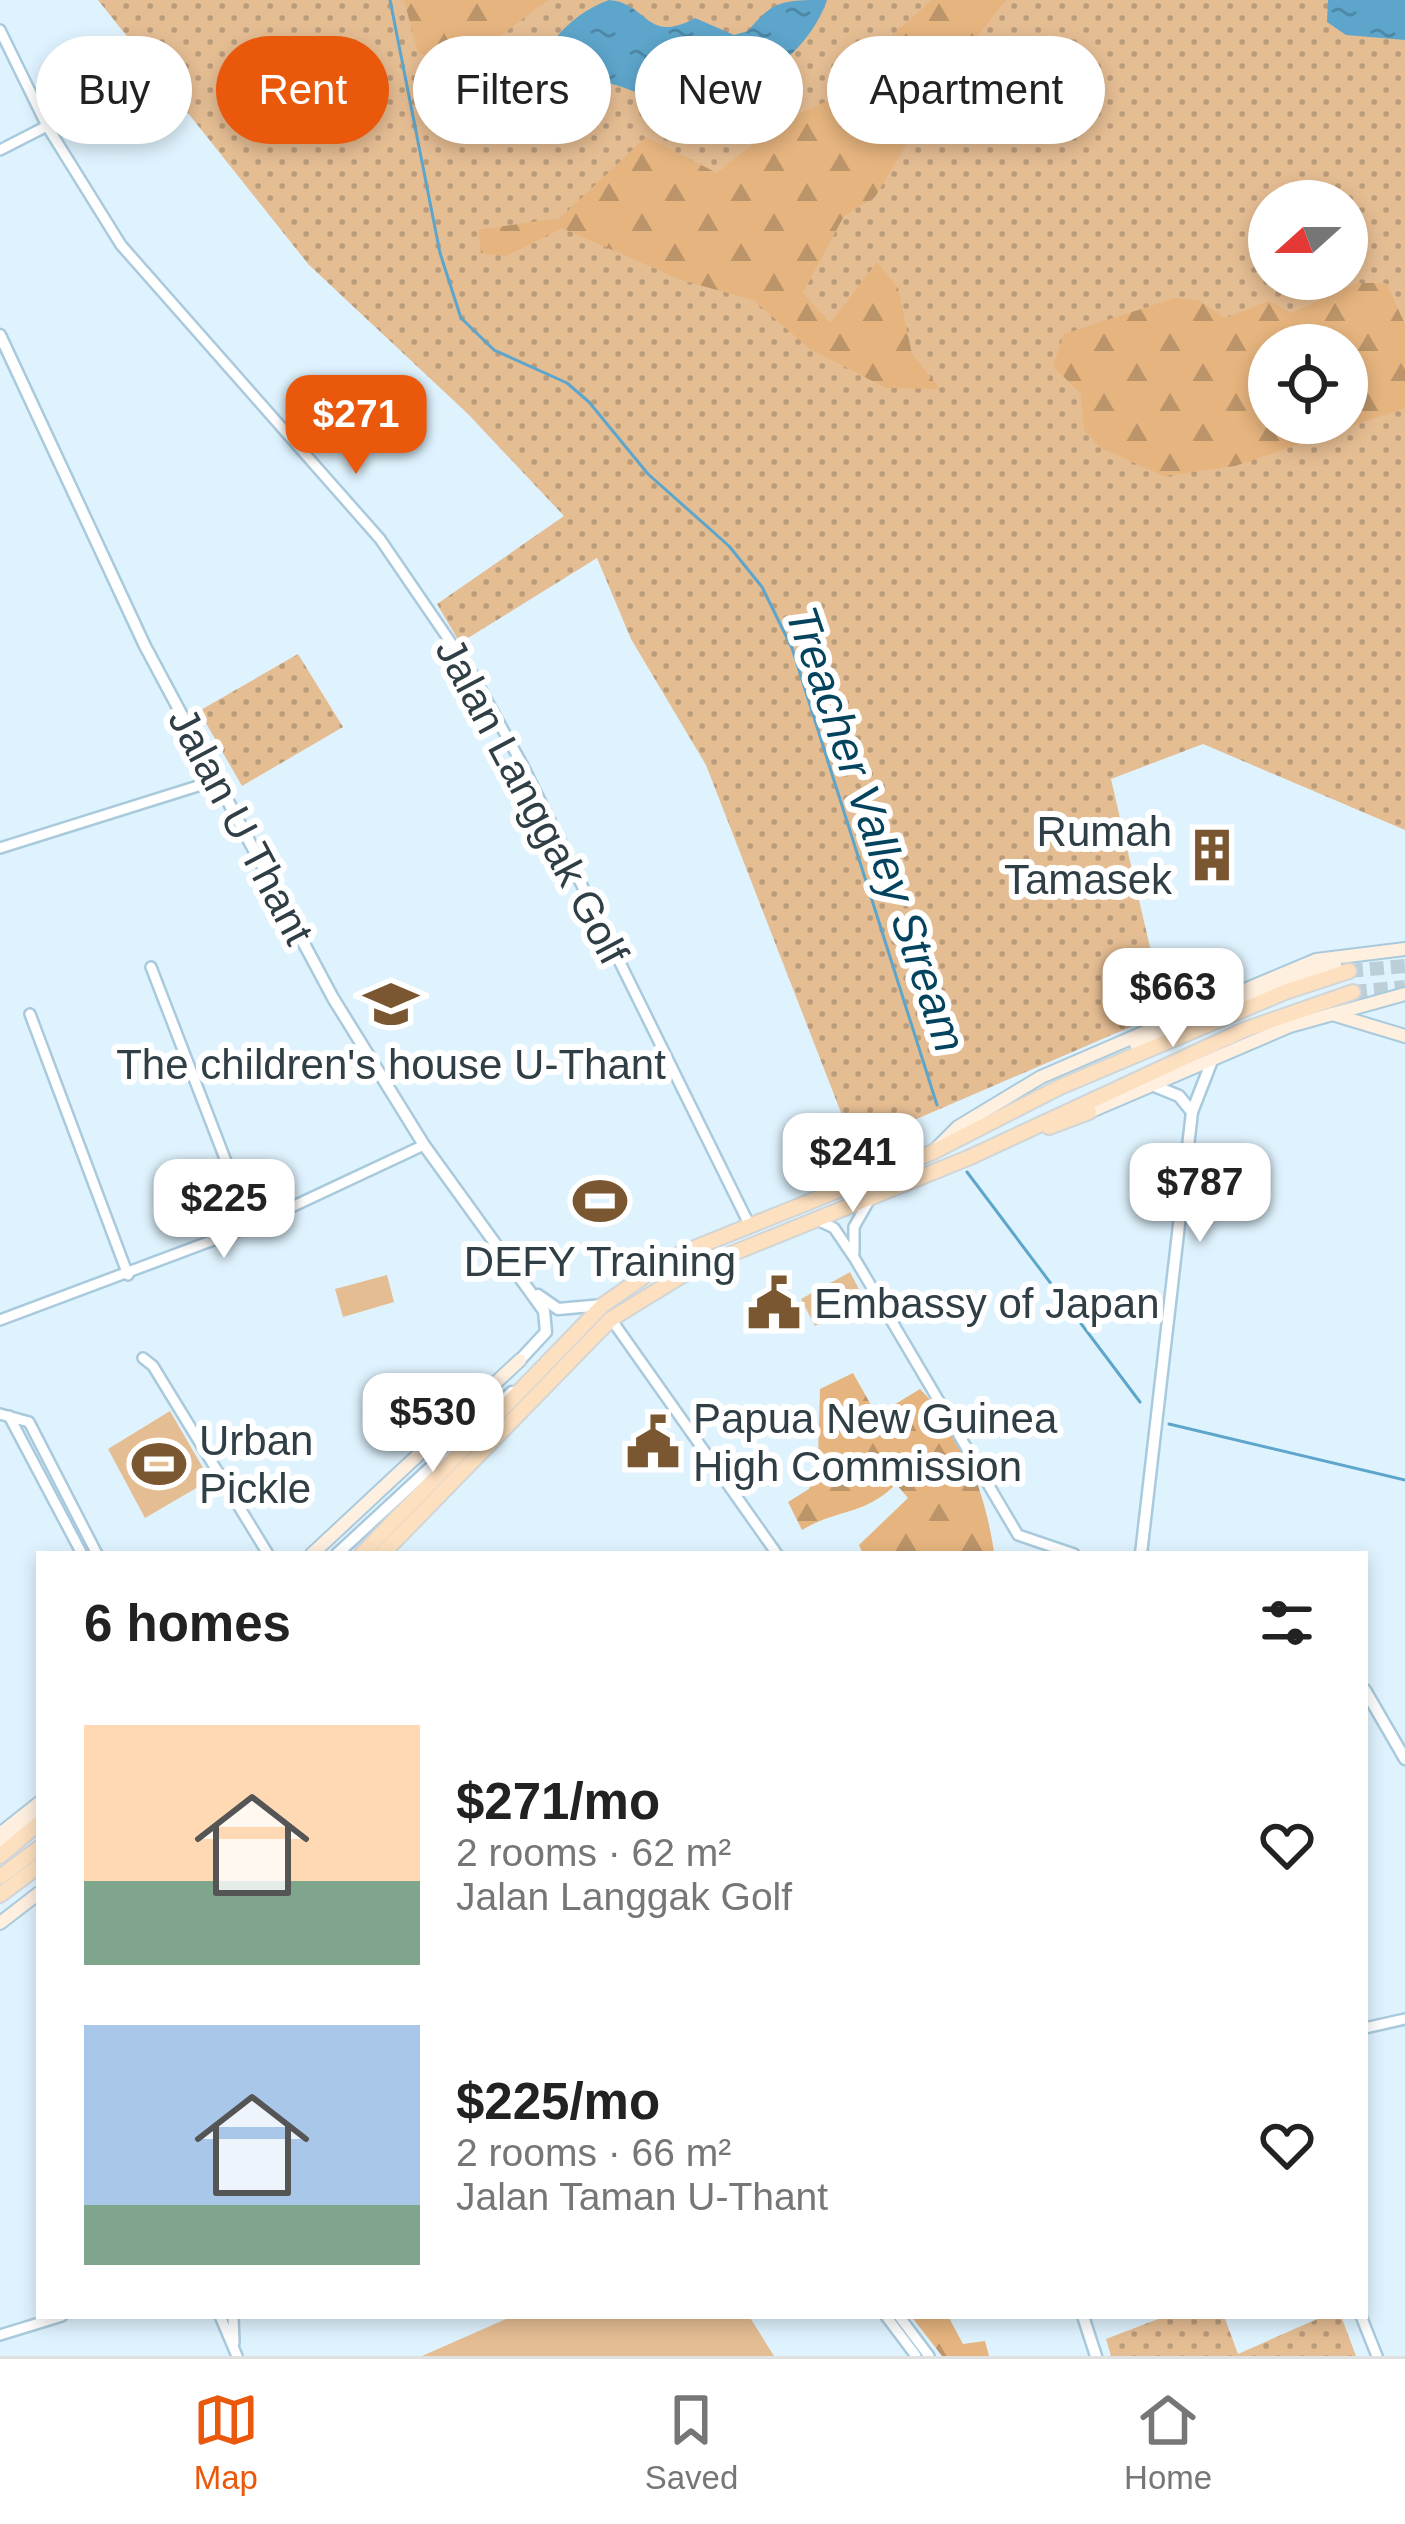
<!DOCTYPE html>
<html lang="en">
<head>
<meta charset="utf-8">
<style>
  :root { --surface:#fff; --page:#f2f2f2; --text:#222; --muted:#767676; --line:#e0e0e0; --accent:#ea580c }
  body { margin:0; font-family:Arial,sans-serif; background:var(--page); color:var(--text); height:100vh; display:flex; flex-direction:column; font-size:45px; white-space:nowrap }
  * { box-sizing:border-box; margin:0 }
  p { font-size:39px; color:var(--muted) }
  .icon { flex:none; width:66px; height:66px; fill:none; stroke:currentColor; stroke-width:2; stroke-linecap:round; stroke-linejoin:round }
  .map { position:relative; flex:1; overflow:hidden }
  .panel { position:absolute; left:36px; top:1551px; width:1332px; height:768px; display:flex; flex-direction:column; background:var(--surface); border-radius:0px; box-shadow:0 6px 18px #0003 }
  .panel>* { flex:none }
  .guide { position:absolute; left:36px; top:36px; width:1335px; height:108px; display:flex; gap:24px }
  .needle { width:78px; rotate:249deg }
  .fabs { position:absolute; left:1248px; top:180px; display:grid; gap:24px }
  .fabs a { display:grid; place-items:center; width:120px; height:120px; border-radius:50%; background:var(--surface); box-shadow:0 6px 18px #0003; font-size:60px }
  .price { position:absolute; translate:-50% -102px; padding:0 27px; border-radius:24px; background:#fff; color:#222; font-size:39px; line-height:78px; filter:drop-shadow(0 3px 6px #0008) }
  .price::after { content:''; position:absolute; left:50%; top:72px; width:36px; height:27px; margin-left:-18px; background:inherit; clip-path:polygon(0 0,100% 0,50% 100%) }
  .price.on { background:var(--accent); color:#fff }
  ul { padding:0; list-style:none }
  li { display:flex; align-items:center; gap:36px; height:300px; padding:0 48px }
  li span { display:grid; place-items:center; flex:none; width:336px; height:240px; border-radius:0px; color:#555 }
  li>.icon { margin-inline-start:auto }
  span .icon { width:144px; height:144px; fill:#fffc; stroke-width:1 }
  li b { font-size:51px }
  h2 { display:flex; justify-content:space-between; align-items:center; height:144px; padding:0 48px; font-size:51px }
  .tag { padding:0 42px; border-radius:54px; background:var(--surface); box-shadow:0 6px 18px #0003; font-size:42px; line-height:108px }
  .tag.on { background:var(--accent); color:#fff }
  .dock { display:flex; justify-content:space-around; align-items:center; height:168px; border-top:3px solid var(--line); background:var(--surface); font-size:33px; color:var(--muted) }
  .dock a { display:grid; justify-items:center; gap:6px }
  .dock .on { color:var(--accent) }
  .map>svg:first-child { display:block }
  .grass { fill:url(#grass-dots); fill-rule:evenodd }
  .forest { fill:url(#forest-firs); fill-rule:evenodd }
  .green { fill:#e5bd93 }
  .water { fill:url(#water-ripples) }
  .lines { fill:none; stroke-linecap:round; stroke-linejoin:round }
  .stream { stroke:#5da5cb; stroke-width:3 }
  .primary-tunnel { stroke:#bccfd9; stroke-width:14; stroke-dasharray:14 7; stroke-linecap:butt }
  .minor-casing { stroke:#a9cadd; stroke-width:14 }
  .tertiary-casing { stroke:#a9cadd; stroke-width:15 }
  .secondary-casing { stroke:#a9cadd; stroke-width:16 }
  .primary-casing { stroke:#d1d5d6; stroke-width:18 }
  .minor { stroke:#fff; stroke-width:9 }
  .tertiary { stroke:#fff; stroke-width:10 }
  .secondary { stroke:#feefdf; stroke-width:12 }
  .primary { stroke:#fde0bf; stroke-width:14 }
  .labels { text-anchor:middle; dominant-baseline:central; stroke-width:12; stroke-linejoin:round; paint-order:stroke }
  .street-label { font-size:42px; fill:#303e45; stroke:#fff }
  .poi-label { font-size:42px; fill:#303e45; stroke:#fff; text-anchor:start }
  .water-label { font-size:45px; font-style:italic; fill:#04435e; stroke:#fff }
</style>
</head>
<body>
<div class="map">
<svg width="1405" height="2356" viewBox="0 0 1405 2356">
  <defs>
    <pattern id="grass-dots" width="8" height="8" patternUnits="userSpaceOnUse" patternTransform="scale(3)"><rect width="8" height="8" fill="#e5bd93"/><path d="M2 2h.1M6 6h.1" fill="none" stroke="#ba9b7a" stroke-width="1.8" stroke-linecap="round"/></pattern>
    <pattern id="forest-firs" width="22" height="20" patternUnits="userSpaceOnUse" patternTransform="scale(3)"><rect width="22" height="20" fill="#e6b47e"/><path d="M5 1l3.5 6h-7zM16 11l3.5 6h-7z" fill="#bb9469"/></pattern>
    <pattern id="water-ripples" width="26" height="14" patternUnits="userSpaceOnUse" patternTransform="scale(3)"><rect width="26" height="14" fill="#5da5cb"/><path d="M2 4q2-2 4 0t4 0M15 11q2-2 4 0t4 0" fill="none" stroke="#4d88a7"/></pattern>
  </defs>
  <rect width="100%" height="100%" fill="#dff3fe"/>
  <!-- grass -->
  <g class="grass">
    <path d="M98,0h1307v830l-202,-86 -92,35 54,233 -311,134 -148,-381 -75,-126 -34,-81 -137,85 -23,-39 127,-88 -96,-102 -159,-149zM1269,201h78v78h-78zM1269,345h78v78h-78z"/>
    <path d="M298,654l45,73 -101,59 -43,-75z"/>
    <path d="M1166,2316h58l14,38 86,-38h17l15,40h-245l-5,-17z"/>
  </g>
  <!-- forest -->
  <g class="forest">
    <path d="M404,0h144l-90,68 -40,-15z"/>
    <path d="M932,0h74l-56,71 -75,126 -31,19 -41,77 27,30 47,-61 21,26 14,66 28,35 -54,-1 -76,-39 -57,-49 -72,-20 -119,-52 -56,28 -25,-3 -3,-23 82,-12 86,-81 71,36 63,-51 56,-25 25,-35z"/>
    <path d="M1357,283h29l19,41v84l-170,58 -71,10 -63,-28 -17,-18 -3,-36 -28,-28 11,-32 111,-36 23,2 27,18 44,-17 22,12zM1269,345h78v78h-78z"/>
    <path d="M853,1373l18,32 13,6 36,-22c44,45 65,103 74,163l-131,2 -4,-9 49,-47 -12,-14c-32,32 -57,24 -94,46l-14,-28 21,-13 9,-31 2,-69z"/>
    <path d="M911,2316h37l15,28 22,-3 4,15h-47z"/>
  </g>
  <!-- green -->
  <g class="green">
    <path d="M850,1272l14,27 -49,27 -14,-27z"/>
    <path d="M387,1275l7,27 -51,15 -8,-28z"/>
    <path d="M170,1411l40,69 -65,38 -37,-69z"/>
    <path d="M513,2316h236l25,40h-352z"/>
  </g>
  <!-- water -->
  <g class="water">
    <path d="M609,0c39,3 37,45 86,18l39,17 14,-4c25,-31 35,-31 79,-31 -20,59 -93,108 -156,101 -25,-2 -47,-16 -72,-20 -25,-3 -39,24 -59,0 -3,-35 37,-70 69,-81z"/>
    <path d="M1328,0h77v40l-59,-5 -19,-13z"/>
  </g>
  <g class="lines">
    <!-- stream -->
    <g class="stream">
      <path d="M390,0l50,253 21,65 33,32 73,33 22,19 59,72 81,72 33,41 30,61 145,457"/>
      <path d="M967,1172l173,230"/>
      <path d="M1169,1424l236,56"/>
    </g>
    <!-- primary-tunnel -->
    <g class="primary-tunnel">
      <path d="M1349,971l56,-5"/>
      <path d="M1353,992l52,-5"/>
    </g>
    <defs>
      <g id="minor">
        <path d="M0,30l47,96"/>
        <path d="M0,150l47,-24 74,119 259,294 91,133 52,94 226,458"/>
        <path d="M0,848l217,-68"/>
        <path d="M151,967l100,259"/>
        <path d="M30,1014l98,261"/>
        <path d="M815,1219l19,9 21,31 163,276 56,19"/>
        <path d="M854,1253v-26l17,-30"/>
        <path d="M611,1319l166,235"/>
        <path d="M0,1320l251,-94 173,-81"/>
        <path d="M143,1358l10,8 115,188"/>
        <path d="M0,1414l29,8 68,132"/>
        <path d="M9,1416l73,138"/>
        <path d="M1365,2028l40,-9"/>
        <path d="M220,2316l17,40"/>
        <path d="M233,2316l1,27"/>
        <path d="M886,2316l30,40"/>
        <path d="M899,2316l30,40"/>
        <path d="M1361,2316l16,40"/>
        <path d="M0,2335l62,-19"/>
      </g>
      <g id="tertiary">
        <path d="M0,335l145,311 188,352 91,147 120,166 2,21 -26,28"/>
        <path d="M1152,1085l27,11 13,16"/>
        <path d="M538,1295l20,14 45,-4"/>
        <path d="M337,1554l175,-162"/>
        <path d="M1141,1554l51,-442 21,-54"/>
        <path d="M1365,1690l40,69"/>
        <path d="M1083,2316l13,40"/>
      </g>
      <g id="secondary">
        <path d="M1332,1014l73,22"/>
        <path d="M1136,1044l199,-79"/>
        <path d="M1089,1112l201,-86 115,-32"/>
        <path d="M937,1148l21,-21 83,-50 132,-57 143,-60 89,-11"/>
        <path d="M312,1554l208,-194"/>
        <path d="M0,1834l39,-31"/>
        <path d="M0,1845l38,-27"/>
        <path d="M0,1923l39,-30"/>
      </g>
      <g id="primary">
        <path d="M1049,1127l40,-15"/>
        <path d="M362,1554l241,-249 69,-48 259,-104 129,-66 225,-95 64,-21"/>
        <path d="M382,1554l229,-235 78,-48 279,-113 276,-128 109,-38"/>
        <path d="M0,1856l39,-33"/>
        <path d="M0,1877l39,-29"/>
        <path d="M0,1895l39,-29"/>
      </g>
    </defs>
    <!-- minor casing -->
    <use href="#minor" class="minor-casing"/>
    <!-- tertiary casing -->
    <use href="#tertiary" class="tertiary-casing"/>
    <!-- secondary casing -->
    <use href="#secondary" class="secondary-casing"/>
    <!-- primary casing -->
    <use href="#primary" class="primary-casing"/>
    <!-- minor -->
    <use href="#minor" class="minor"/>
    <!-- tertiary -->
    <use href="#tertiary" class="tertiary"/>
    <!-- secondary -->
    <use href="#secondary" class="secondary"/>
    <!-- primary -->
    <use href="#primary" class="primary"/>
  </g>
  <!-- icons -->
  <defs>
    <symbol id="building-bare" viewBox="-9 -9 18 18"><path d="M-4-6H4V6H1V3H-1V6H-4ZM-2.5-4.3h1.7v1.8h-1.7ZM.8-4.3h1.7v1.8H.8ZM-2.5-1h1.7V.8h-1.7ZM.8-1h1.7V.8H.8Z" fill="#7a5730" stroke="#fff" stroke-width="2.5" paint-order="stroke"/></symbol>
    <symbol id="school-bare" viewBox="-9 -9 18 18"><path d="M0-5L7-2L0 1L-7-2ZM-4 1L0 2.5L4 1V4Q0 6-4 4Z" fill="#7a5730" stroke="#fff" stroke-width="2.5" paint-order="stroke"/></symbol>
    <symbol id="stadium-bare" viewBox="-9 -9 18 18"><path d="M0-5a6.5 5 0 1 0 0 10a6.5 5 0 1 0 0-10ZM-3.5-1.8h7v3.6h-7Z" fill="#7a5730" stroke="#fff" stroke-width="2.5" paint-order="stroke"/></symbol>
    <symbol id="civic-bare" viewBox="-9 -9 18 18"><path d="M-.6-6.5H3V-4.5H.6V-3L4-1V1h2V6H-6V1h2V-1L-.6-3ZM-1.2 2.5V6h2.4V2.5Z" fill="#7a5730" stroke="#fff" stroke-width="2.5" paint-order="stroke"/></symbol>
  </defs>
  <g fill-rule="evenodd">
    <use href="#building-bare" x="1174" y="817" width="76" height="76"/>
    <use href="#school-bare" x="353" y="966" width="76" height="76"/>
    <use href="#stadium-bare" x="562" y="1163" width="76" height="76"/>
    <use href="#civic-bare" x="736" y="1265" width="76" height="76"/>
    <use href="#civic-bare" x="615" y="1404" width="76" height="76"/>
    <use href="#stadium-bare" x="121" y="1426" width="76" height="76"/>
  </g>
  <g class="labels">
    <!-- street labels -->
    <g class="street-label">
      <text transform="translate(532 801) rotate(62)">Jalan Langgak Golf</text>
      <text transform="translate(241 826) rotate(62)">Jalan U Thant</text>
    </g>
    <!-- poi labels -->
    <g class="poi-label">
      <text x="1172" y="831" text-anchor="end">Rumah<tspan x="1172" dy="48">Tamasek</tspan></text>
      <text x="391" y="1064" text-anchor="middle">The children's house U-Thant</text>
      <text x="600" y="1261" text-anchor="middle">DEFY Training</text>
      <text x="814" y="1303">Embassy of Japan</text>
      <text x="693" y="1418">Papua New Guinea<tspan x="693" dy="48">High Commission</tspan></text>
      <text x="199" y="1440">Urban<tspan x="199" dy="48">Pickle</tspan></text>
    </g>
    <!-- water labels -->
    <g class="water-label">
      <text transform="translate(876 829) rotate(71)">Treacher Valley Stream</text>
    </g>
  </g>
</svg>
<div class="fabs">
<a><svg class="needle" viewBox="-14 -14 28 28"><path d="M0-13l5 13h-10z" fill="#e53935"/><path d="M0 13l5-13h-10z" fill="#767676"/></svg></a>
<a><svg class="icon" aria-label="locate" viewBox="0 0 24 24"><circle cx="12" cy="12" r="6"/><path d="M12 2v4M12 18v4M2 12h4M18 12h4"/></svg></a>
</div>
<b class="price on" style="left:356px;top:477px">$271</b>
<b class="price" style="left:1173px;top:1050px">$663</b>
<b class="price" style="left:853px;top:1215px">$241</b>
<b class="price" style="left:1200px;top:1245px">$787</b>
<b class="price" style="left:224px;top:1261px">$225</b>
<b class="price" style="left:433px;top:1475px">$530</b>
<div class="guide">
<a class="tag">Buy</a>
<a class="tag on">Rent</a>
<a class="tag">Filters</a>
<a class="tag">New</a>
<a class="tag">Apartment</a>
</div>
<section class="panel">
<h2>6 homes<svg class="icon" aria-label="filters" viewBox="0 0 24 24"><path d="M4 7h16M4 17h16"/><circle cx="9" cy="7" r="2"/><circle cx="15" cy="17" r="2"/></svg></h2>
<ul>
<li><span style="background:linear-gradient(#ffd9b3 65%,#7fa58c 0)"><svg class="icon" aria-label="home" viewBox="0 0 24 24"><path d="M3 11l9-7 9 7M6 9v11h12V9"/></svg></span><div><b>$271/mo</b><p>2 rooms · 62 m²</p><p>Jalan Langgak Golf</p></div><svg class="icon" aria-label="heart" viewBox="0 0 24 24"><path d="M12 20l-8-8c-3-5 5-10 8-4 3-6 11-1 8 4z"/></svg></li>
<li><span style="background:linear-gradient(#a9c7e8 75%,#7fa58c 0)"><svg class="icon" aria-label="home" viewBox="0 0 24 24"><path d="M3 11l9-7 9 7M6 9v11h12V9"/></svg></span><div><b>$225/mo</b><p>2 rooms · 66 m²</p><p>Jalan Taman U-Thant</p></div><svg class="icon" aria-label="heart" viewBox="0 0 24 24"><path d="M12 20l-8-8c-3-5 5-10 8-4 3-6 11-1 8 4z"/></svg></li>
</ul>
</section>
</div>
<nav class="dock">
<a class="on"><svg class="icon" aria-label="map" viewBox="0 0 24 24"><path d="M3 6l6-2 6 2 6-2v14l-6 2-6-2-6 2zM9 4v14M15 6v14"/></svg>Map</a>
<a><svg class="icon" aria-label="saved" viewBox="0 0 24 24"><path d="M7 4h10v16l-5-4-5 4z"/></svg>Saved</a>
<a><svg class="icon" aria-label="home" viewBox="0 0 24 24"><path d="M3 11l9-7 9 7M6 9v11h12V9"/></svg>Home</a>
</nav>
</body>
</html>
